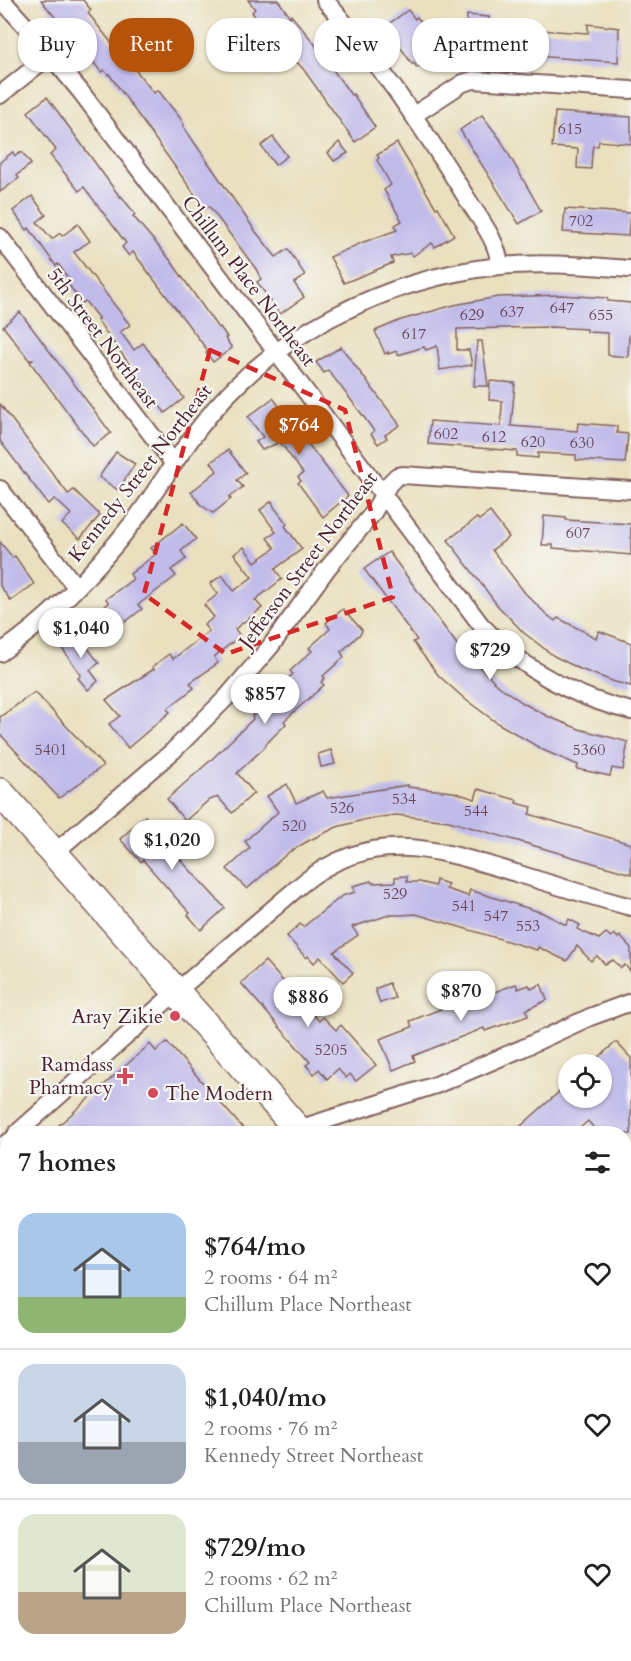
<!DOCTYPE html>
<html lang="en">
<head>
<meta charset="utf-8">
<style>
  :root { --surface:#fff; --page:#f6f6f6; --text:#222; --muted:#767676; --line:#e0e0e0; --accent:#b45309 }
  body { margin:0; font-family:Cardo,serif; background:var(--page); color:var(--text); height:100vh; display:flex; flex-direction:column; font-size:22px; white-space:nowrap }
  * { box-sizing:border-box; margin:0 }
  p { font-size:20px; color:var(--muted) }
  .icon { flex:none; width:33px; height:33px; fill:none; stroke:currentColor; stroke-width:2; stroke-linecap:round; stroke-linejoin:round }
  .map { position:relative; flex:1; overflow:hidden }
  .sheet { position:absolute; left:0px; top:1126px; width:632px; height:536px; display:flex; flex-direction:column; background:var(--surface); border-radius:24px 24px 0 0; box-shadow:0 2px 4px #0004 }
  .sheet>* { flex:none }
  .guide { position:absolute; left:18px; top:18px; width:596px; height:54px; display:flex; gap:12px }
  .tools { position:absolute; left:558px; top:1054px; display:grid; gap:12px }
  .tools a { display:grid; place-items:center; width:54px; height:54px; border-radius:50%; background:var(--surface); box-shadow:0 2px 4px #0004; font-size:30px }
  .price { position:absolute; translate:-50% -51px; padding:0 14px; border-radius:21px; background:#fff; color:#222; font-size:20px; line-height:39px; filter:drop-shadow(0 2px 3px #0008) }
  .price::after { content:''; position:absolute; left:50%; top:36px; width:18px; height:14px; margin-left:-9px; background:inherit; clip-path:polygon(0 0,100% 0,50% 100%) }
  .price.current { background:var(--accent); color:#fff }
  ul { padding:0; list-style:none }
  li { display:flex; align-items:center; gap:18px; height:150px; padding:0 18px }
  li+li { border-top:2px solid var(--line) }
  li span { display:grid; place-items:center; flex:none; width:168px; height:120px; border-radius:18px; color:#555 }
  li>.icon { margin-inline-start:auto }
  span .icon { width:72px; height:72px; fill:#fffc; stroke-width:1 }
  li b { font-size:26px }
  h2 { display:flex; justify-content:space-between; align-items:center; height:72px; padding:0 18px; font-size:26px }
  .tag { padding:0 21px; border-radius:24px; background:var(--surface); box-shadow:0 2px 4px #0004; font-size:21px; line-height:54px }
  .tag.current { background:var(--accent); color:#fff }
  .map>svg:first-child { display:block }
  .industrial { fill:#b4c6dd }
  .green { fill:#94c372; stroke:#6f714e; stroke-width:1.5 }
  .forest { fill:#77a964; stroke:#606448; stroke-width:1.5 }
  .building { fill:#c1bbea }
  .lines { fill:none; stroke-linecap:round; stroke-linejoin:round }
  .minor-casing { stroke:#82635e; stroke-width:20 }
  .primary-casing { stroke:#82635e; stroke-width:30 }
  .minor { stroke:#fff; stroke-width:16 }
  .primary { stroke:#fff; stroke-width:27 }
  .marked { fill:none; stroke:#d62828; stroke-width:4.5; stroke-dasharray:12 8; stroke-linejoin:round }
  .poi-dot { fill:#d1495b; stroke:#f6f6f2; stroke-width:2 }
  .labels { text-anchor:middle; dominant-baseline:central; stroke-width:4.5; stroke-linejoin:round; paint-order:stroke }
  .number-label { font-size:16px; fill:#68465b }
  .street-label { font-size:20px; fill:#4a1f2b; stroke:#f6f6f2 }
  .poi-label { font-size:20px; fill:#4a1f2b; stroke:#f6f6f2; text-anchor:end }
</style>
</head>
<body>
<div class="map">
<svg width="631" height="1661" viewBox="0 0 631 1661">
  <rect width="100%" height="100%" fill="#f6f6f2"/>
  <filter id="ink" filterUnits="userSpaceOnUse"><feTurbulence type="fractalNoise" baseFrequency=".0167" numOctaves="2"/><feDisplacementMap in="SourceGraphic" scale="12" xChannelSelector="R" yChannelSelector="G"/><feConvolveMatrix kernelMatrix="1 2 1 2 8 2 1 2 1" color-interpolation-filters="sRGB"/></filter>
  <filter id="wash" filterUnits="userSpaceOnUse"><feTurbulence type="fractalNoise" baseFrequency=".008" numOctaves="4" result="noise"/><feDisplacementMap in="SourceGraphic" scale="24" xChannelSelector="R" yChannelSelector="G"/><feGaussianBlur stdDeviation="1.35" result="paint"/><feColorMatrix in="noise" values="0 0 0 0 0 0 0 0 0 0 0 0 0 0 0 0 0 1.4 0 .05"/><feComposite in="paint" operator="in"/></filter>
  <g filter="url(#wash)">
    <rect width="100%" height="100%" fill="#eae0be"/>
    <!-- industrial -->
    <path class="industrial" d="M6,1587l2,67 32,1 1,6h-41v-73z"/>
    <!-- green -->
    <g class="green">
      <path d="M631,1400v75l-7,-9v-65z"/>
      <path d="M7,1418v148l-7,3v-149z"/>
    </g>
    <!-- forest -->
    <path class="forest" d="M7,1425v59l-7,2v-60z"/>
    <g id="blocks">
      <!-- building -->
      <g class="building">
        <path d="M41,0h42l8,10 -3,3 43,55 2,-1 21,26 4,-3 22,28 4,7 -1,1 73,106 20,25 12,-8 17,26 -11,8 10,14 -24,17 -23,-32 4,-3 -5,-10 -47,-63 -4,3 -96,-135 -1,1 -4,-5 -3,2 -15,-20 -2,1z"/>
        <path d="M248,0h30l12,17 1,-2 23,28 37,52 2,-1 22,33 -20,15 -51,-72 -7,-8 -3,1 -30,-38 -2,2 -10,-15 3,-3z"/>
        <path d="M408,10l7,9 2,-2 25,32 -25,19 -3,-5 -2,1 -26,-38z"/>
        <path d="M467,15l22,2 -1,9 18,2 82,5v-9l31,4 -1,34 -154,-11z"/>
        <path d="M47,97l73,100 1,-1 14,18 -2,2 38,45 47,67 2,-1 7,10 -2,1 7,10 -19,14 -7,-9 2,-2 -75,-99 -4,4 -7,-9 4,-4 -42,-56 -5,4 -29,-36 6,-5 -28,-38z"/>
        <path d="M555,112l76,5v27l-32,-3 -1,5h-5l-1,5 -1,18 -14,-1 1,-19 -26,-2z"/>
        <path d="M482,115l18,24 41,72 -22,13 -59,-94z"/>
        <path d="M273,137l14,19 -12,9 -14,-19z"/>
        <path d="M339,142l9,11 -14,8 -6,-8z"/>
        <path d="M397,143l39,65 2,-1 16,28 -19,12 -3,-4 -19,13 -2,-3 -20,4 2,6 -49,20 -14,-26 31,-14 36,-13 -2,-5 7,-4 -18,-31 7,-5 -14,-25 2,-2 -2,-3z"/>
        <path d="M13,152l2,4 7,-4 9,12 -14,11 2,3 -19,14v-30z"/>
        <path d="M32,196l14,19 -9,7 15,17 8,-6 2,3 16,-12 12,17 -16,11 56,73 -10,7 14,18 9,-7 41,55 -19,15 -68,-93 2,-1 -14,-18 -3,2 -14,-19 3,-2 -13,-18 -2,2 -27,-38 -2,2 -14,-19z"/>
        <path d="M565,209l65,4 -2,23 -65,-4z"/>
        <path d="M562,295l45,3 1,3 23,2v32h-2l-1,22 -20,-2v-22l-21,-1v-3l-36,-2 -94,2v21h12l3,15 -32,5 -3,-24 -11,4 -2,-3 -26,8 -1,-4 -9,3v-2l-3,2 -10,-23 26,-11 53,-15 44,-8z"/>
        <path d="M20,312l91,121 -18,13 -63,-84 3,-2h-4l-26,-34z"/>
        <path d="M477,341h5l6,45h-14z"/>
        <path d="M341,347l59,78 -15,10 2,3 -9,6 -7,-10 3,-3 -13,-18 -33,-43 -4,3 -8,-11z"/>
        <path d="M490,381l25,2 -4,43 66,5 1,-8 39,3v7l11,1 -3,29 -49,-3v-5l-38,-2v5l-21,-2v-5l-89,-7 2,-23 71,5 1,-25 -13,-1z"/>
        <path d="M273,398l75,98 -25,21 -25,-34 3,-2 -3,-4 5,-4 -23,-31 -18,8 -6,-8 7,-5 -15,-20z"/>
        <path d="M0,404l68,90 6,-4 26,25 -20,24 -18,-15 9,-10 -16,-15 -7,5 -48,-63z"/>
        <path d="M228,450l18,23 -9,7 6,7 -14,10 2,2 -18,14 -12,-8 -10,-13 26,-21 -6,-9z"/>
        <path d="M116,452l19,12 -17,26 -19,-13z"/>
        <path d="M272,501l2,6 13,17 -2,2 17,23 -27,20 7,10 -27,21 7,8 -27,21 5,7 -26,21 4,6 -28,20 4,5 -27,21 3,3 -42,36 -19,-24 11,-8 -14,-16 48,-31 -2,-2 17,-13 4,5 36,-28 -5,-6 10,-8 -10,-12 14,-11 -8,-10 12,-9 12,16 18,-14 -18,-23 10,-7 11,15 20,-14 -8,-10 9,-6 -16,-22z"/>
        <path d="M490,512l19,25 -17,13 33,43 20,20 10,8 3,-3 38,20 3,-7 32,12v43l-16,-4 -35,-13 -26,-13 -30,-23 -26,-27 -50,-66 29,-22 2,2z"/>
        <path d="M544,516l22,2v2l65,4v31l-78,-7v-3h-11z"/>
        <path d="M183,523l13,16 -15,12 5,8 -15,11 5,6 -38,29 4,4 -26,20 2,4 -10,8 -20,-22 21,-16 -3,-4 27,-20 -3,-5 26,-20 -5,-6z"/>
        <path d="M0,542l13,16 2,-2 19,28 -23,17 -11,-15z"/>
        <path d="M389,552l69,94 36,35 -1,1 30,21 24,13 32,13 49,13 -5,28 -11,-2 -2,8 -33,-7 1,-4 -35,-15 -47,-28 -30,-22 -27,-24 -26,-34 4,-2 -53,-71z"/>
        <path d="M343,609l19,21 -1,3 -20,19 3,5 -21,19 2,2 -4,4 3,3 -40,36 2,3 -20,20 -1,3 -28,26 17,20 -22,20 -14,-16 -9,3 -24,21 -18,-22 44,-39 42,-41 -1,-3 22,-19 -3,-3 22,-20 -3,-3 22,-20 -3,-3 21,-19 -4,-6z"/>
        <path d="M76,632l23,31 -9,7 8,11 -10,9 -10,-12 3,-3 -22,-31z"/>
        <path d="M35,692l68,74 -44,32 -59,-64v-17z"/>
        <path d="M331,750l4,14 -14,3 -3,-13z"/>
        <path d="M287,784l9,19 27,-12 4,7 81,-13v2l45,5 22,7 3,-10 39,11 -1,3 16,4 -3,7 102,30v30l-182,-53 -53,-6 -29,4 -30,8 -29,14 -19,11 -42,37 -20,-20 23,-21 -5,-7 33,-29 -11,-16z"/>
        <path d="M145,816l8,9 2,-2 27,30 -4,4 47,51 -24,22 -13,-15 2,-2 -13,-14 -34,-39 -2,2 -21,-23z"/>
        <path d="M407,876v6h13l15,4 1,-6 12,4 -2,5 22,7 2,-6 73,23 23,12 3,-6 11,6 -3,4 22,10 7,-6 5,4 3,-3 4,4 2,-2 11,12v24l-6,-7 -4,3 -8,-8 -8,4 -8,-8 -6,5 -14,-15 -10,15 -29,-14 -1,3 -121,-36 -15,1h-12l-37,12 6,8 -24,17 19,21 -10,9 -23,-25 -6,6 -6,-7 -2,2 -19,-22 13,-12 3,3 39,-31 13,-4 -2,-6 18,-5 1,2 23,-1v-5z"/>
        <path d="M265,961l54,60 4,-4 13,13 5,-5 35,40 -20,16 -6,-7 -4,4 -8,-9 -11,10 -8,-10 -5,5 -8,-9 4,-3 -69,-79z"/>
        <path d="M389,983l6,15 -15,5 -5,-14z"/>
        <path d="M516,984l2,5 11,-4 2,4 10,-5 6,16 -21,10 2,6 -43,15 -1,-3 -51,20 -20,8 2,5 -22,9 -13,-31 32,-12 -2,-6 54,-21 1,3z"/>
        <path d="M167,1042l81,92h-199l101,-90 6,7z"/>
        <path d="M616,1042l15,16v76h-32l-11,-13 -15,13h-61l56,-50v14h34v-33h-12z"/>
      </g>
    </g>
  </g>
  <g filter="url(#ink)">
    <use href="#blocks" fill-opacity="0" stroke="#82635e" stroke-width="1.5"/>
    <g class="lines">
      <defs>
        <g id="minor">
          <path d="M2,0l35,39 44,53 400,533c41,44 92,72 150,86"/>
          <path d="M325,0c53,62 99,128 141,197 13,21 32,44 34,69"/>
          <path d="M0,95l50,-40"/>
          <path d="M414,115l49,-32 10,-3 158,10"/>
          <path d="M0,237l174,227"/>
          <path d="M0,489l76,98"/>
          <path d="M0,653c52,-35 97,-84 135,-133 22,-30 42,-63 65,-93 69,-92 187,-149 300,-161 44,-4 87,0 131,3"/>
          <path d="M54,853l119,-102 53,-53 44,-51 56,-77 47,-57 16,-29 8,-8 5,-1 229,15"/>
          <path d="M298,1129l138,-44 87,-37 67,-31 41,-15"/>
          <path d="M16,1134l161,-143 126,-108c71,-57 136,-33 213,-10 38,12 77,24 115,34"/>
          <path d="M0,1148l8,-6"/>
          <path d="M624,1390h7"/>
          <path d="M0,1400h8"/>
          <path d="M624,1569h7"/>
          <path d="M288,1661l1,-7"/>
        </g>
        <g id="primary">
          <path d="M0,792l302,342"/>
          <path d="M624,1498l7,8"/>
        </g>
      </defs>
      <!-- minor casing -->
      <use href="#minor" class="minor-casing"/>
      <!-- primary casing -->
      <use href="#primary" class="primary-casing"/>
      <!-- minor -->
      <use href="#minor" class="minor"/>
      <!-- primary -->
      <use href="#primary" class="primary"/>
    </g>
  </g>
  <!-- marked area -->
  <path class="marked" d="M210,350l135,60 48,187 -167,57 -82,-60z"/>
  <!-- markers -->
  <g class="poi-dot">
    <circle cx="175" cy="1016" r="6"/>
    <path d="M122 1067h6v6h6v6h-6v6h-6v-6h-6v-6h6z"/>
    <circle cx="153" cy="1093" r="6"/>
  </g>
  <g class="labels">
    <!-- number labels -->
    <g class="number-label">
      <text x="570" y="129">615</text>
      <text x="581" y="221">702</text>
      <text x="562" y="308">647</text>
      <text x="512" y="312">637</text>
      <text x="472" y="315">629</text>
      <text x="601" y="315">655</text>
      <text x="414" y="334">617</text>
      <text x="446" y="434">602</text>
      <text x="494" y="437">612</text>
      <text x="533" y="442">620</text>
      <text x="582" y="443">630</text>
      <text x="578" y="533">607</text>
      <text x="51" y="750">5401</text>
      <text x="589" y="750">5360</text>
      <text x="404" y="799">534</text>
      <text x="342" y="808">526</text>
      <text x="476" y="811">544</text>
      <text x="294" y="826">520</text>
      <text x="395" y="894">529</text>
      <text x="464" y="906">541</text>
      <text x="496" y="916">547</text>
      <text x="528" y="926">553</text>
      <text x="331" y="1050">5205</text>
    </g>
    <!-- street labels -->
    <g class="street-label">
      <text transform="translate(249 281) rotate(53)">Chillum Place Northeast</text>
      <text transform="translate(103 338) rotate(53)">5th Street Northeast</text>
      <text transform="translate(140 473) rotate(-52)">Kennedy Street Northeast</text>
      <text transform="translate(308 560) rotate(-53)">Jefferson Street Northeast</text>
    </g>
    <!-- poi labels -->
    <g class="poi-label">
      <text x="163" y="1016">Aray Zikie</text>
      <text x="113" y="1064">Ramdass<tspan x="113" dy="23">Pharmacy</tspan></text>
      <text x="165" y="1093" text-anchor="start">The Modern</text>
    </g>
  </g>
</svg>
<div class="tools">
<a><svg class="icon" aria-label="locate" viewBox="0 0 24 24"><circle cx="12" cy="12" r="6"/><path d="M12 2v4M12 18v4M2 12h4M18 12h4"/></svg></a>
</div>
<b class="price current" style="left:299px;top:456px">$764</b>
<b class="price" style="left:81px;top:659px">$1,040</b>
<b class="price" style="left:490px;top:681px">$729</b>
<b class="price" style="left:265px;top:725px">$857</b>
<b class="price" style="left:172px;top:871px">$1,020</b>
<b class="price" style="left:461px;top:1022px">$870</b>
<b class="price" style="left:308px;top:1028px">$886</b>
<div class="guide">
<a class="tag">Buy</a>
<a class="tag current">Rent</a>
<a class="tag">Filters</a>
<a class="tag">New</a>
<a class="tag">Apartment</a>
</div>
<section class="sheet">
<h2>7 homes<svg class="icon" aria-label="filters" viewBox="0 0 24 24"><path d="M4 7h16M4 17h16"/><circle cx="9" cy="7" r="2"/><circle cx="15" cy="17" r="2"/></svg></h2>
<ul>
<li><span style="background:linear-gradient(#a9c7e8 70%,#8fb573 0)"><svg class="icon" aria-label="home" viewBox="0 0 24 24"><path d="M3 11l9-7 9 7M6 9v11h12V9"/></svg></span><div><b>$764/mo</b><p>2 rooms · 64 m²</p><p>Chillum Place Northeast</p></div><svg class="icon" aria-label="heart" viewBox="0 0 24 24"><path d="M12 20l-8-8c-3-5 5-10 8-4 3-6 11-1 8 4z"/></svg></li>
<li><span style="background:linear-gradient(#c9d6e8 65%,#9aa5b1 0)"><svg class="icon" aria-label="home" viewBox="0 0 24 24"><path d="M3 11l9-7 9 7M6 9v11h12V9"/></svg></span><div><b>$1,040/mo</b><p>2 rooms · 76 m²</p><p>Kennedy Street Northeast</p></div><svg class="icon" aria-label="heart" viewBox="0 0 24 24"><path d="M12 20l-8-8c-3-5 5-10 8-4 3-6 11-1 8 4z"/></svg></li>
<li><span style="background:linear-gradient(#dfe7d0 65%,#b9a48a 0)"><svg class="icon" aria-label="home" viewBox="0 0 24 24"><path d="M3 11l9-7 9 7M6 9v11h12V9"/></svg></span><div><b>$729/mo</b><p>2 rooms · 62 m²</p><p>Chillum Place Northeast</p></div><svg class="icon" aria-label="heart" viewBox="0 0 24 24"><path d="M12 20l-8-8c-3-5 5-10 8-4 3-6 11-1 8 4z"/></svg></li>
</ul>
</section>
</div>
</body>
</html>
